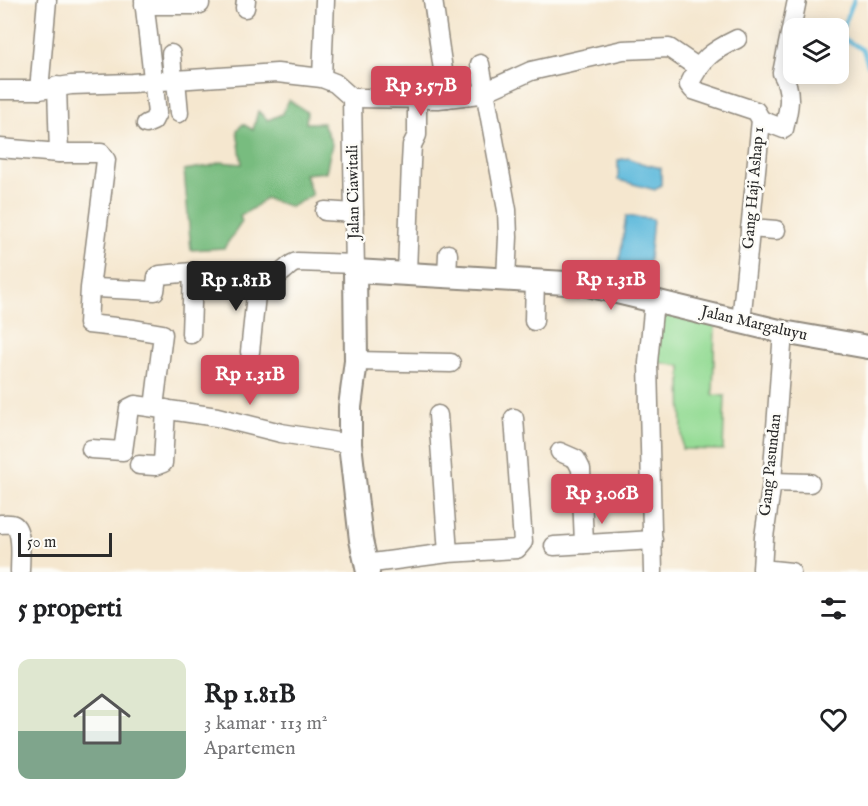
<!DOCTYPE html>
<html lang="id">
<head>
<meta charset="utf-8">
<style>
  :root { --surface:#fff; --page:#f2f2f2; --text:#202124; --muted:#757577; --accent:#d1495b }
  body { margin:0; font-family:"IM FELL English",serif; background:var(--page); color:var(--text); height:100vh; display:flex; flex-direction:column; font-size:22px; white-space:nowrap }
  * { box-sizing:border-box; margin:0 }
  p { font-size:20px; color:var(--muted) }
  .icon { flex:none; width:33px; height:33px; fill:none; stroke:currentColor; stroke-width:2; stroke-linecap:round; stroke-linejoin:round }
  .map { position:relative; height:572px; overflow:hidden }
  .drawer { display:flex; flex-direction:column; background:var(--surface); flex:1 }
  .drawer>* { flex:none }
  .fabs { position:absolute; left:783px; top:18px; display:grid; gap:12px }
  .fabs a { display:grid; place-items:center; width:66px; height:66px; border-radius:12px; background:var(--surface); box-shadow:0 3px 15px #0003; font-size:30px }
  .scale { position:absolute; left:18px; bottom:15px; width:94px; box-sizing:border-box; padding-left:6px; border:3px solid #2b2b2b; border-top:0; font-size:16px; line-height:21px; white-space:nowrap; color:#2b2b2b; -webkit-text-stroke:4px #fdfcf7; paint-order:stroke }
  .price { position:absolute; translate:-50% -51px; padding:0 14px; border-radius:6px; background:var(--accent); color:#fff; font-size:20px; line-height:39px; filter:drop-shadow(0 2px 3px #0008) }
  .price::after { content:''; position:absolute; left:50%; top:36px; width:18px; height:14px; margin-left:-9px; background:inherit; clip-path:polygon(0 0,100% 0,50% 100%) }
  .price.on { background:#222; color:#fff }
  ul { padding:0; list-style:none }
  li { display:flex; align-items:center; gap:18px; height:150px; padding:0 18px }
  li span { display:grid; place-items:center; flex:none; width:168px; height:120px; border-radius:12px; color:#555 }
  li>.icon { margin-inline-start:auto }
  span .icon { width:72px; height:72px; fill:#fffc; stroke-width:1 }
  li b { font-size:26px }
  h2 { display:flex; justify-content:space-between; align-items:center; height:72px; padding:0 18px; font-size:26px }
  .map>svg:first-child { display:block }
  .green { fill:#96dc96; stroke:#608460; stroke-width:1.5 }
  .forest { fill:#78bc7f; stroke:#527455; stroke-width:1.5 }
  .water { fill:#5db9db; stroke:#447283; stroke-width:1.5 }
  .lines { fill:none; stroke-linecap:round; stroke-linejoin:round }
  .stream { stroke:#5db9db; stroke-width:4 }
  .minor-casing { stroke:#90897d; stroke-width:21 }
  .major-casing { stroke:#90897d; stroke-width:26 }
  .minor { stroke:#fff; stroke-width:18 }
  .major { stroke:#fff; stroke-width:22 }
  .labels { text-anchor:middle; dominant-baseline:central; stroke-width:5; stroke-linejoin:round; paint-order:stroke }
  .street-label { font-size:16px; fill:#2b2b2b; stroke:#fdfcf7 }
</style>
</head>
<body>
<div class="map">
<svg width="868" height="572" viewBox="0 0 868 572">
  <rect width="100%" height="100%" fill="#fdfcf7"/>
  <filter id="ink" filterUnits="userSpaceOnUse"><feTurbulence type="fractalNoise" baseFrequency=".0167" numOctaves="2"/><feDisplacementMap in="SourceGraphic" scale="12" xChannelSelector="R" yChannelSelector="G"/><feConvolveMatrix kernelMatrix="1 2 1 2 8 2 1 2 1" color-interpolation-filters="sRGB"/></filter>
  <filter id="wash" filterUnits="userSpaceOnUse"><feTurbulence type="fractalNoise" baseFrequency=".008" numOctaves="4" result="noise"/><feDisplacementMap in="SourceGraphic" scale="24" xChannelSelector="R" yChannelSelector="G"/><feGaussianBlur stdDeviation="1.35" result="paint"/><feColorMatrix in="noise" values="0 0 0 0 0 0 0 0 0 0 0 0 0 0 0 0 0 1.4 0 .05"/><feComposite in="paint" operator="in"/></filter>
  <g filter="url(#wash)">
    <rect width="100%" height="100%" fill="#f5e7cf"/>
    <!-- green -->
    <path class="green" d="M663,312l52,11 -2,72 12,1 -2,54 -41,-1 -1,-83 -25,-4z"/>
    <!-- forest -->
    <path class="forest" d="M289,100l18,12 -1,11h17l9,21 -6,28 -21,2 7,21 -21,12 -26,-9 -10,9 -15,9 2,6 -18,26 -33,2 -7,-80 26,-4 10,-4 22,2 -5,-34 6,-6 10,6 5,-19 10,9 14,-6z"/>
    <!-- water -->
    <g class="water">
      <path d="M629,158l8,4 24,6v17l-6,5 -37,-10v-20z"/>
      <path d="M626,216l27,3 -5,52 -29,-7z"/>
    </g>
    <g class="lines">
      <!-- stream -->
      <path class="stream" d="M854,0l-14,36 23,14 5,15"/>
    </g>
  </g>
  <g filter="url(#ink)">
    <g class="lines">
      <defs>
        <g id="minor">
          <path d="M144,0l13,113 -4,8 -7,3"/>
          <path d="M433,0l14,98"/>
          <path d="M144,5h52l4,-1v-4"/>
          <path d="M245,8l1,-8"/>
          <path d="M737,39c-25,12 -36,20 -48,46l4,5 63,21 5,9 -20,202"/>
          <path d="M171,54l2,27"/>
          <path d="M480,64l27,146 1,27 -2,42"/>
          <path d="M322,78l3,-78"/>
          <path d="M176,80l3,33"/>
          <path d="M57,86l2,67"/>
          <path d="M0,90h39l32,-5 61,-2 145,-10 45,5 13,5 17,15 3,173"/>
          <path d="M39,90l8,-90"/>
          <path d="M352,98l86,1 42,-5 51,-23 92,-21 46,-2 28,19"/>
          <path d="M761,120l23,9c5,-20 9,-37 -2,-56l15,-73"/>
          <path d="M0,148l59,5h42l5,7 -16,128 -2,36 46,5 29,5 -9,73"/>
          <path d="M325,211l29,2"/>
          <path d="M750,228l26,2"/>
          <path d="M407,273l4,-110 1,-18 5,-10v-36"/>
          <path d="M447,276l1,-22"/>
          <path d="M96,288l59,3 2,-14 3,-2 33,-3 80,4c11,-1 14,-12 24,-14l58,2"/>
          <path d="M534,321l1,-41"/>
          <path d="M783,332l-11,150 -8,55 -2,32 29,3"/>
          <path d="M191,334l2,-62"/>
          <path d="M250,352l8,-76"/>
          <path d="M356,361l95,2"/>
          <path d="M438,415l10,138"/>
          <path d="M91,449l32,2 6,-43 6,-3 82,12 64,16 69,11"/>
          <path d="M560,452l16,7 5,10 3,75"/>
          <path d="M139,465l16,1 8,-3 3,-54"/>
          <path d="M772,482l38,1"/>
          <path d="M0,524c5,0 10,-1 14,1 9,5 6,37 6,47"/>
          <path d="M554,546l99,-6"/>
          <path d="M365,564l83,-11 69,-4 6,-7 -9,-124"/>
          <path d="M653,572l-5,-209 6,-62"/>
        </g>
        <path id="major" d="M368,572l-7,-32 -11,-96v-37l6,-46 -1,-90 229,13 199,48 85,15"/>
      </defs>
      <!-- minor casing -->
      <use href="#minor" class="minor-casing"/>
      <!-- major casing -->
      <use href="#major" class="major-casing"/>
      <!-- minor -->
      <use href="#minor" class="minor"/>
      <!-- major -->
      <use href="#major" class="major"/>
    </g>
  </g>
  <g class="labels">
    <!-- street labels -->
    <g class="street-label">
      <text transform="translate(754 188) rotate(-85)">Gang Haji Ashap 1</text>
      <text transform="translate(354 192) rotate(-91)">Jalan Ciawitali</text>
      <text transform="translate(754 324) rotate(13)">Jalan Margaluyu</text>
      <text transform="translate(771 465) rotate(-84)">Gang Pasundan</text>
    </g>
  </g>
</svg>
<div class="fabs">
<a><svg class="icon" aria-label="layers" viewBox="0 0 24 24"><path d="M12 4l9 5-9 5-9-5zM3 14l9 5 9-5"/></svg></a>
</div>
<div class="scale">50 m</div>
<b class="price" style="left:421px;top:117px">Rp 3.57B</b>
<b class="price" style="left:611px;top:311px">Rp 1.31B</b>
<b class="price on" style="left:236px;top:312px">Rp 1.81B</b>
<b class="price" style="left:250px;top:406px">Rp 1.31B</b>
<b class="price" style="left:602px;top:525px">Rp 3.06B</b>
</div>
<section class="drawer">
<h2>5 properti<svg class="icon" aria-label="filters" viewBox="0 0 24 24"><path d="M4 7h16M4 17h16"/><circle cx="9" cy="7" r="2"/><circle cx="15" cy="17" r="2"/></svg></h2>
<ul>
<li><span style="background:linear-gradient(#dfe7d0 60%,#7fa58c 0)"><svg class="icon" aria-label="home" viewBox="0 0 24 24"><path d="M3 11l9-7 9 7M6 9v11h12V9"/></svg></span><div><b>Rp 1.81B</b><p>3 kamar · 113 m²</p><p>Apartemen</p></div><svg class="icon" aria-label="heart" viewBox="0 0 24 24"><path d="M12 20l-8-8c-3-5 5-10 8-4 3-6 11-1 8 4z"/></svg></li>
</ul>
</section>
</body>
</html>
